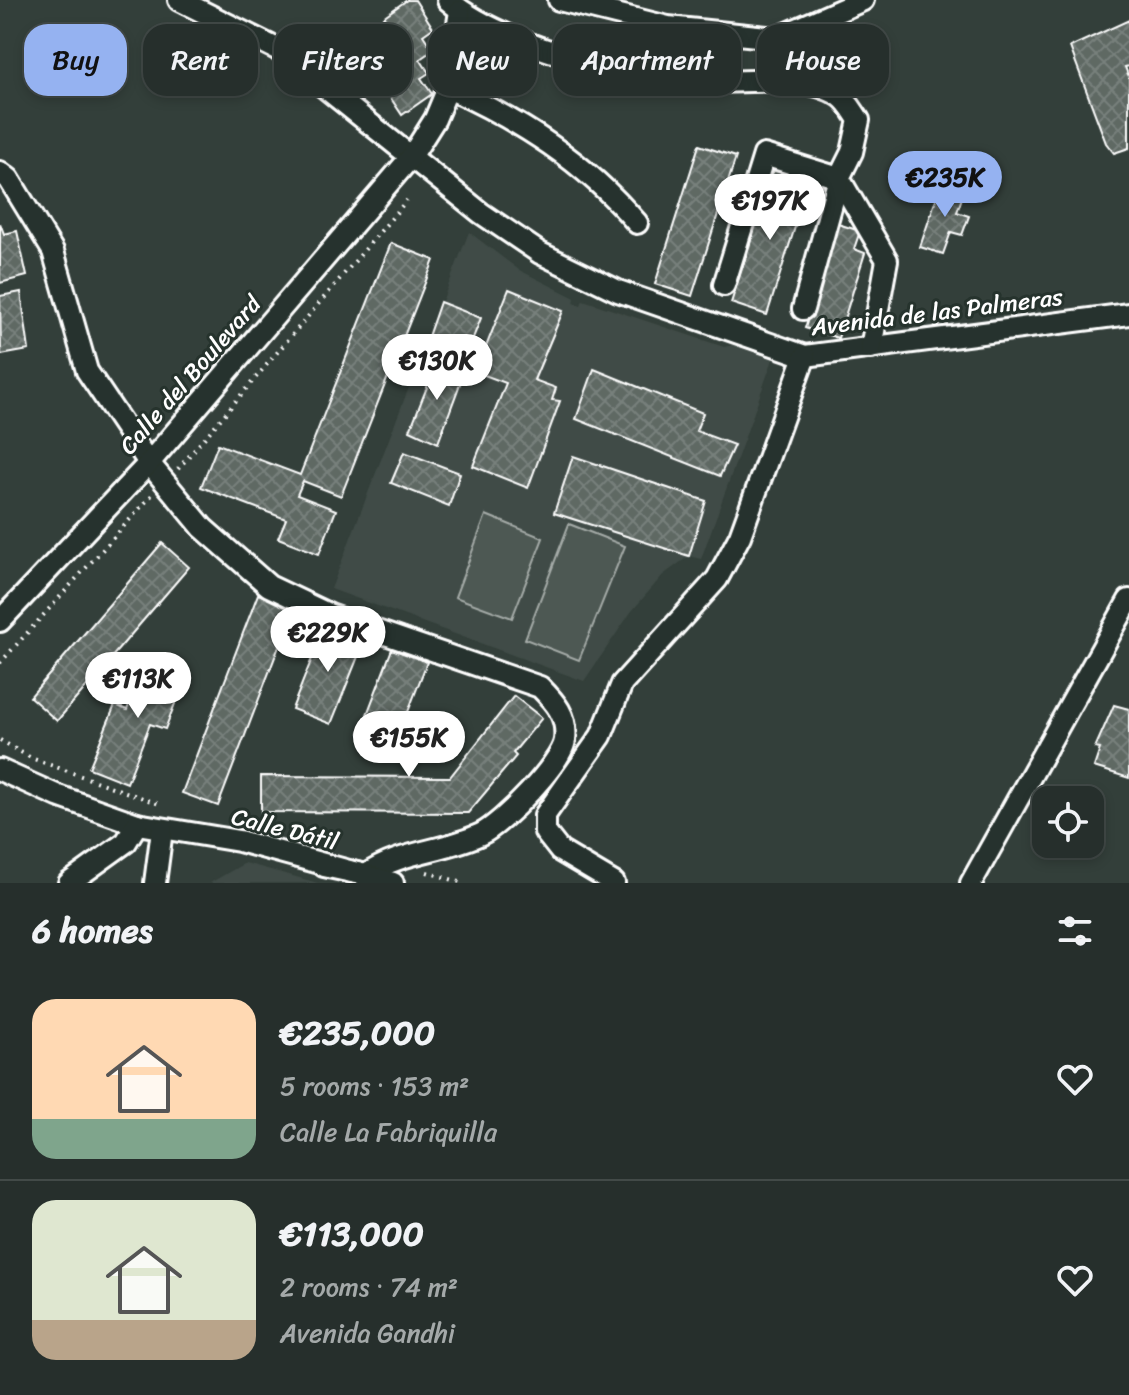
<!DOCTYPE html>
<html lang="en">
<head>
<meta charset="utf-8">
<style>
  :root { --surface:#262f2c; --page:#323b38; --text:#f1f3f6; --muted:#a4a9a9; --line:#424a48; --accent:#95b2f1 }
  body { margin:0; font-family:Sriracha,sans-serif; background:var(--page); color:var(--text); height:100vh; display:flex; flex-direction:column; font-size:30px; white-space:nowrap }
  * { box-sizing:border-box; margin:0 }
  p { font-size:26px; color:var(--muted) }
  .icon { flex:none; width:44px; height:44px; fill:none; stroke:currentColor; stroke-width:2; stroke-linecap:round; stroke-linejoin:round }
  .map { position:relative; height:883px; overflow:hidden }
  .details { display:flex; flex-direction:column; background:var(--surface); flex:1 }
  .details>* { flex:none }
  .top-card { position:absolute; left:24px; top:24px; width:1082px; height:72px; display:flex; gap:16px }
  .tools { position:absolute; left:1032px; top:786px; display:grid; gap:16px }
  .tools a { display:grid; place-items:center; width:72px; height:72px; border-radius:16px; background:var(--surface); box-shadow:0 4px 12px #0003,0 0 0 2px var(--line); font-size:40px }
  .price { position:absolute; translate:-50% -68px; padding:0 18px; border-radius:28px; background:#fff; color:#222; font-size:26px; line-height:52px; filter:drop-shadow(0 2px 4px #0008) }
  .price::after { content:''; position:absolute; left:50%; top:48px; width:24px; height:18px; margin-left:-12px; background:inherit; clip-path:polygon(0 0,100% 0,50% 100%) }
  .price.selected { background:var(--accent); color:#111 }
  ul { padding:0; list-style:none }
  li { display:flex; align-items:center; gap:24px; height:200px; padding:0 32px }
  li+li { border-top:2px solid var(--line) }
  li span { display:grid; place-items:center; flex:none; width:224px; height:160px; border-radius:24px; color:#555 }
  li>.icon { margin-inline-start:auto }
  span .icon { width:96px; height:96px; fill:#fffc; stroke-width:1 }
  li b { font-size:34px }
  h2 { display:flex; justify-content:space-between; align-items:center; height:96px; padding:0 32px; font-size:34px }
  .tag { padding:0 28px; border-radius:24px; background:var(--surface); box-shadow:0 4px 12px #0003,0 0 0 2px var(--line); font-size:28px; line-height:72px }
  .tag.selected { background:var(--accent); color:#111 }
  .map>svg:first-child { display:block }
  .built { fill:#404c47 }
  .grass { fill:#4d5853; stroke:#a6aca9; stroke-width:2 }
  .building { fill:url(#building-cross-hatch); stroke:#fff; stroke-width:2 }
  .lines { fill:none; stroke-linecap:round; stroke-linejoin:round }
  .minor-casing { stroke:#fff; stroke-width:26 }
  .path { stroke:#fff; stroke-width:4; stroke-dasharray:2 6; stroke-linecap:butt }
  .minor { stroke:#26332d; stroke-width:20 }
  .labels { text-anchor:middle; dominant-baseline:central; stroke-width:6; stroke-linejoin:round; paint-order:stroke }
  .street-label { font-size:24px; fill:#fff; stroke:#26332d }
</style>
</head>
<body>
<div class="map">
<svg width="1129" height="883" viewBox="0 0 1129 883">
  <defs>
    <pattern id="building-cross-hatch" width="8" height="8" patternUnits="userSpaceOnUse" patternTransform="scale(2)"><rect width="8" height="8" fill="#5f6964"/><path d="M0 0l8 8M0 8l8-8" fill="none" stroke="#77807b"/></pattern>
  </defs>
  <rect width="100%" height="100%" fill="#333f3a"/>
  <filter id="ink" filterUnits="userSpaceOnUse"><feTurbulence type="fractalNoise" baseFrequency=".0125" numOctaves="2"/><feDisplacementMap in="SourceGraphic" scale="16" xChannelSelector="R" yChannelSelector="G"/><feConvolveMatrix kernelMatrix="1 2 1 2 8 2 1 2 1" color-interpolation-filters="sRGB"/></filter>
  <g filter="url(#ink)">
    <!-- built -->
    <g class="built">
      <path d="M469,232l50,38 56,28 -1,5 7,2 2,-5 141,47 9,-2 40,14 -72,200 -12,-3 -26,19 -32,37 -47,69 -253,-92z"/>
      <path d="M245,863l73,20h-108z"/>
    </g>
    <!-- grass -->
    <g class="grass">
      <path d="M486,515l57,23 -31,80 -57,-21z"/>
      <path d="M569,524l56,22 -46,114 -54,-21z"/>
    </g>
    <!-- building -->
    <g class="building">
      <path d="M407,0h8l18,28 -10,7 10,15 -13,9 9,14 -8,5 11,16 -30,21 -12,-18 9,-5 -11,-16 13,-9 -10,-14 11,-7 -19,-29z"/>
      <path d="M1129,20v46l-4,1 4,10v71l-15,5 -8,-10 -36,-96z"/>
      <path d="M699,145l37,12 -44,139 -37,-12z"/>
      <path d="M774,169l36,11 -43,135 -36,-12z"/>
      <path d="M942,181l23,8 -8,23 12,4 -7,19 -11,-3 -8,22 -23,-7z"/>
      <path d="M0,223l4,11 13,-3 10,45 -27,7z"/>
      <path d="M838,224l22,7 -6,18 11,4 -27,85 -33,-10z"/>
      <path d="M391,243l43,17 -93,236 -38,-15 -6,14 39,15 -17,44 -41,-16 8,-19 -85,-32 17,-43 82,31z"/>
      <path d="M509,289l54,22 -29,69 22,8 -4,12 8,1 -32,87 -55,-22 33,-83 -30,-11z"/>
      <path d="M21,292l8,58 -28,5 -1,-59z"/>
      <path d="M440,302l41,16 -18,45 -39,-15z"/>
      <path d="M437,362l27,11 -26,70 -28,-13z"/>
      <path d="M594,369l109,44 -7,18 38,14 -14,31 -144,-57z"/>
      <path d="M404,452l56,21 -11,33 -58,-23z"/>
      <path d="M573,456l133,45 -17,55 -135,-43z"/>
      <path d="M162,543l27,24 -132,154 -27,-24z"/>
      <path d="M258,594l36,13 -76,199 -36,-13z"/>
      <path d="M326,623l39,16 -34,85 -39,-15z"/>
      <path d="M392,649l35,13 -32,84 -35,-13z"/>
      <path d="M148,658l39,15 -22,56 -15,-5 -23,59 -38,-15 26,-63 12,5z"/>
      <path d="M514,696l28,22 -29,35 3,3 -48,57 -207,-1v-36l189,1z"/>
      <path d="M1114,705l15,4v69l-35,-11 6,-18 -5,-1z"/>
    </g>
    <g class="lines">
      <defs>
        <g id="minor">
          <path d="M179,0l98,49 204,164 59,40 78,38 187,65 324,-42"/>
          <path d="M448,0c46,41 167,74 229,81 47,6 123,-12 163,15 8,5 14,17 19,24l-7,32 -13,26 48,82 -16,88"/>
          <path d="M559,0l109,27 109,11 86,-38"/>
          <path d="M448,88c73,33 136,73 189,135"/>
          <path d="M0,172l9,7 44,72 34,120 62,92 54,65 66,58 61,29 210,72c15,15 28,29 25,53 -3,23 -63,84 -84,94 -38,18 -81,17 -115,41l-42,-9"/>
          <path d="M724,285l40,-130 75,23 -36,131"/>
          <path d="M0,621l149,-158 262,-306 24,-38 13,-31 12,-77"/>
          <path d="M0,770l58,26 79,28 102,17 154,42"/>
          <path d="M69,883l57,-41 11,-18"/>
          <path d="M155,883l7,-53"/>
          <path d="M614,883l-54,-32 -15,-19v-17l56,-79 21,-52 95,-105 23,-43 65,-180"/>
          <path d="M971,883l158,-283"/>
        </g>
      </defs>
      <!-- minor casing -->
      <use href="#minor" class="minor-casing"/>
      <!-- path -->
      <g class="path">
        <path d="M178,469l229,-269"/>
        <path d="M0,663l152,-168"/>
        <path d="M0,740l31,18 131,47"/>
        <path d="M427,872l36,11"/>
      </g>
      <!-- minor -->
      <use href="#minor" class="minor"/>
    </g>
  </g>
  <g class="labels">
    <!-- street labels -->
    <g class="street-label">
      <text transform="translate(937 312) rotate(-7)">Avenida de las Palmeras</text>
      <text transform="translate(190 375) rotate(-49)">Calle del Boulevard</text>
      <text transform="translate(285 829) rotate(14)">Calle Dátil</text>
    </g>
  </g>
</svg>
<div class="tools">
<a><svg class="icon" aria-label="locate" viewBox="0 0 24 24"><circle cx="12" cy="12" r="6"/><path d="M12 2v4M12 18v4M2 12h4M18 12h4"/></svg></a>
</div>
<b class="price selected" style="left:945px;top:219px">€235K</b>
<b class="price" style="left:770px;top:242px">€197K</b>
<b class="price" style="left:437px;top:402px">€130K</b>
<b class="price" style="left:328px;top:674px">€229K</b>
<b class="price" style="left:138px;top:720px">€113K</b>
<b class="price" style="left:409px;top:779px">€155K</b>
<div class="top-card">
<a class="tag selected">Buy</a>
<a class="tag">Rent</a>
<a class="tag">Filters</a>
<a class="tag">New</a>
<a class="tag">Apartment</a>
<a class="tag">House</a>
</div>
</div>
<section class="details">
<h2>6 homes<svg class="icon" aria-label="filters" viewBox="0 0 24 24"><path d="M4 7h16M4 17h16"/><circle cx="9" cy="7" r="2"/><circle cx="15" cy="17" r="2"/></svg></h2>
<ul>
<li><span style="background:linear-gradient(#ffd9b3 75%,#7fa58c 0)"><svg class="icon" aria-label="home" viewBox="0 0 24 24"><path d="M3 11l9-7 9 7M6 9v11h12V9"/></svg></span><div><b>€235,000</b><p>5 rooms · 153 m²</p><p>Calle La Fabriquilla</p></div><svg class="icon" aria-label="heart" viewBox="0 0 24 24"><path d="M12 20l-8-8c-3-5 5-10 8-4 3-6 11-1 8 4z"/></svg></li>
<li><span style="background:linear-gradient(#dfe7d0 75%,#b9a48a 0)"><svg class="icon" aria-label="home" viewBox="0 0 24 24"><path d="M3 11l9-7 9 7M6 9v11h12V9"/></svg></span><div><b>€113,000</b><p>2 rooms · 74 m²</p><p>Avenida Gandhi</p></div><svg class="icon" aria-label="heart" viewBox="0 0 24 24"><path d="M12 20l-8-8c-3-5 5-10 8-4 3-6 11-1 8 4z"/></svg></li>
</ul>
</section>
</body>
</html>
